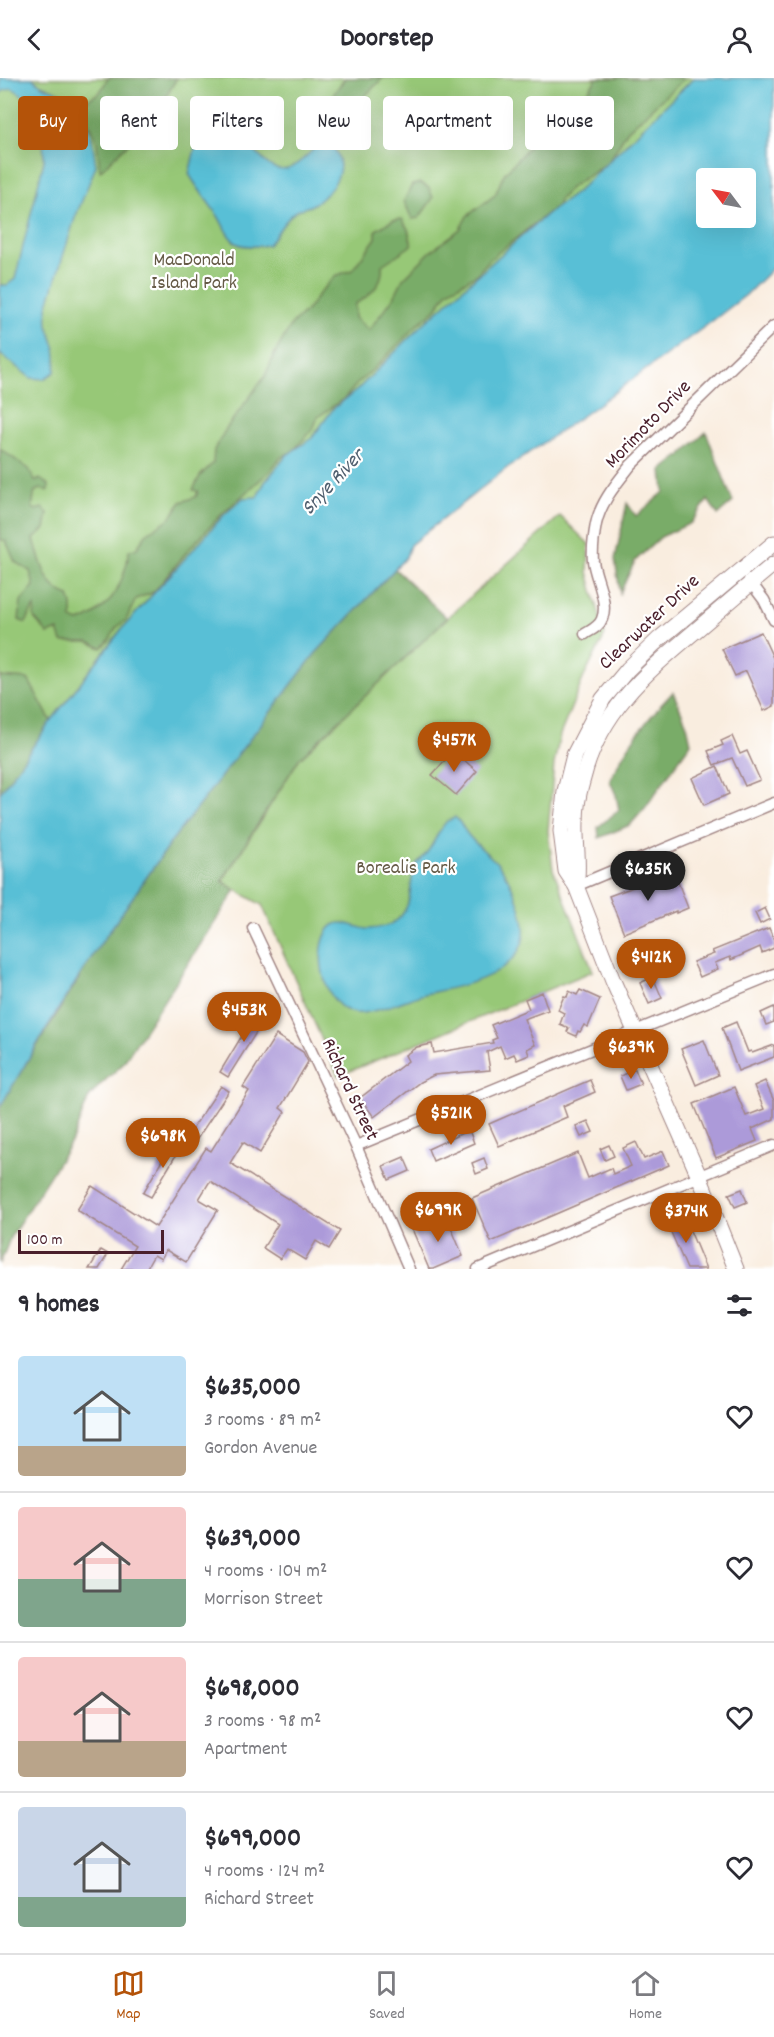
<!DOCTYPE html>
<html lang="en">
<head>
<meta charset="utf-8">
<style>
  :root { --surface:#fff; --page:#f2f2f3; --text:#2b2b33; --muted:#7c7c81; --line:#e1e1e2; --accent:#b45309 }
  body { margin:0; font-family:Dekko,sans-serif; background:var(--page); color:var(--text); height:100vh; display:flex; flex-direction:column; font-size:22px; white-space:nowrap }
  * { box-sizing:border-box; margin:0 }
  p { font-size:20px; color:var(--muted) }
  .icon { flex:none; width:33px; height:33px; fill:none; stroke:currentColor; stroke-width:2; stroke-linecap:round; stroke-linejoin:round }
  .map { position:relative; height:1191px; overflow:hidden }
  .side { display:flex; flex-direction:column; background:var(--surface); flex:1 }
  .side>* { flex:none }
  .banner { position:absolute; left:18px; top:18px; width:738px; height:54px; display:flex; gap:12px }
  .needle { width:39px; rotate:302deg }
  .fabs { position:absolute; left:696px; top:90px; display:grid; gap:12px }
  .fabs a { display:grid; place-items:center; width:60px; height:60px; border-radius:6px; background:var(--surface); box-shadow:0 6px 24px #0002; font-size:30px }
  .scale { position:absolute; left:18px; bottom:15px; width:146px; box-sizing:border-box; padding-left:6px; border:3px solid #4a1f2b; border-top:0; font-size:16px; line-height:21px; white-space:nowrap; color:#4a1f2b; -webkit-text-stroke:4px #fff; paint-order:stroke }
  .price { position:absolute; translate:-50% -51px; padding:0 14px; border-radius:21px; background:var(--accent); color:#fff; font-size:20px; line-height:39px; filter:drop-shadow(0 2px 3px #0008) }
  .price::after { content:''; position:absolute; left:50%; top:36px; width:18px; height:14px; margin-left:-9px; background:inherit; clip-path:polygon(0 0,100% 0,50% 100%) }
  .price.selected { background:#222; color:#fff }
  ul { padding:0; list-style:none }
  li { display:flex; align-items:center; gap:18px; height:150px; padding:0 18px }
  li+li { border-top:2px solid var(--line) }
  li span { display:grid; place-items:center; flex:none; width:168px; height:120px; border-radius:6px; color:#555 }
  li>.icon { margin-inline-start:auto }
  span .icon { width:72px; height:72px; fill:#fffc; stroke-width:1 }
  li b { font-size:26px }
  h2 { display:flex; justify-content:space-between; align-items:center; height:72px; padding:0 18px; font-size:26px }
  .pill { padding:0 21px; border-radius:6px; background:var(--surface); box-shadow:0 6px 24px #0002; font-size:21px; line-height:54px }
  .pill.selected { background:var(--accent); color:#fff }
  header { display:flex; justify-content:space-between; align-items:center; height:78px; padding:0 18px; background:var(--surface); font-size:27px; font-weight:700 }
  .tabs { display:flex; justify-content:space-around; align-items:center; height:84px; border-top:2px solid var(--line); background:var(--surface); font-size:16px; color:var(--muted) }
  .tabs a { display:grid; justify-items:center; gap:3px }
  .tabs .selected { color:var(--accent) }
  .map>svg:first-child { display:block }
  .green { fill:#97c877; stroke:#707451; stroke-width:1.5 }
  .forest { fill:#79ac68; stroke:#62664a; stroke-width:1.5 }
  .water { fill:#58bfd6; stroke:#516f80; stroke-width:1.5; fill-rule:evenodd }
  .building { fill:#ac9ad9 }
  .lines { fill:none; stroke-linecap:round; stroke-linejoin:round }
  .street-casing { stroke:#a28685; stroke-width:13 }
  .secondary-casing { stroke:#a28685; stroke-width:17 }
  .street { stroke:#fff; stroke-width:10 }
  .secondary { stroke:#fff; stroke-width:15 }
  .labels { text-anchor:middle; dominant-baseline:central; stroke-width:4.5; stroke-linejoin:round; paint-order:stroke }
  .park-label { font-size:20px; fill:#655a46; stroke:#fff }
  .street-label { font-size:20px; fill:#4a1f2b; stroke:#fff }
  .water-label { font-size:21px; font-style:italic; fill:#505f6f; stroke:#fff }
</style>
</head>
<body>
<header><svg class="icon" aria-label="back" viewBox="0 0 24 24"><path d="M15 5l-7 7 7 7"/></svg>Doorstep<svg class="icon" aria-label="person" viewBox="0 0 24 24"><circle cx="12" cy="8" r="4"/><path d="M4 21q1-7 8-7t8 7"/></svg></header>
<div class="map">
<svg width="774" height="1191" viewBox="0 0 774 1191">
  <rect width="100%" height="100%" fill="#fff"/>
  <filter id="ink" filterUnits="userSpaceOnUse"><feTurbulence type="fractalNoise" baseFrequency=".0167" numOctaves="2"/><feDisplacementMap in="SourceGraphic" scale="12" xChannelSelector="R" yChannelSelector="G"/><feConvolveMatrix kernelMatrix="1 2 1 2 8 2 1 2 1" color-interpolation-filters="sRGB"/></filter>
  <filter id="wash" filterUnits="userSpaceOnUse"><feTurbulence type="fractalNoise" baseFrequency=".008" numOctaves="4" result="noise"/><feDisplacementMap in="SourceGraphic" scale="24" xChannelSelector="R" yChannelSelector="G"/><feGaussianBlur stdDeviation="1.35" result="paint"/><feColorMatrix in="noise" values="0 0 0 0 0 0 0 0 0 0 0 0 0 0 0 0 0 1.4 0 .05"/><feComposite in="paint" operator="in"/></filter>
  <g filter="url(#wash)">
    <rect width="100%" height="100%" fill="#f9eddf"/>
    <!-- green -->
    <g class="green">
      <path d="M0,0h694l-118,115 -29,21 -34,30 -92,82 -64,64 -24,19 -21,29 -25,17 -22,27 -8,15 -33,18 -103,115 -70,91 -51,72z"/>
      <path d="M560,438l29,28 -1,28 17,63 -22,44 -23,56 -6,29 -6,67 5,38 40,102 -255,105 -76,-171 -40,-23 77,-123 148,-141z"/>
    </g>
    <!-- forest -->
    <g class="forest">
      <path d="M108,0h69l-27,45 -50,48 -3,-29 -17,-37 20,-13z"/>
      <path d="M345,0h38l-31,31 -7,-3 -15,3 -5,-3z"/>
      <path d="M597,0h88l-58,53 -19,32 -36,23 -13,14 -1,5 -68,54 -14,16 -28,16 -12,18 -19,16 -36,37 -25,23 -10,12 -28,20 -5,12 -20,22 -13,7 -10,13 -48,43 -32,34 -36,44 -18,7 -10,21 -10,8 -6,11 -8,9 -14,-6h-26l-4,-12 -10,4 -14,-16 1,-11 -4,5 -5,11 -7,-3 2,-19 13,-15 -4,-15 -15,-9 -9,-21 -6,-2v-90l29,20 6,12 5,-2 9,6 -1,6 -6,-2 -7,2 -3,16 4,3 6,-2 6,5 -3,16 -11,10c7,21 10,49 35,57l3,9v14l7,3c31,-11 46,-40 50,-71l8,-3 9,-14 24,-16 11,-16 15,-5 2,-6 -5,-1 7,-14 13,-13 1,-13 12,-21 39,-53 10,-23 16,-28 17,-16 10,-14 17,-19 17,-6 24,-32v-8l17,-10 9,-1 6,10 4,16 -30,20c2,19 -12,31 -27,39v14l14,12 25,-33 9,-18 27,-27 30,-23 7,-13 28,-21 9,-21 39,-43 10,-4 8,-18 20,-7z"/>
      <path d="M421,105l8,5 4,10 -14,20 -7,1 -8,-18 8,-16z"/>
      <path d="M706,354l27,70 -15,13 -10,-15 -17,23 -30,14 -26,24 -15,32 -5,-34 12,-56 9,13 28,-24 -2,-22 19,-15z"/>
      <path d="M395,491l52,49 -148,141 -77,122 14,9 -114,175 -23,21 -11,13 -16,42 -61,95 -11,28v-157l4,-8 93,-150 76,-110 142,-185z"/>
      <path d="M0,599l28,2 23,42 -51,72z"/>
      <path d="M673,614l14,33 4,18 -46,65 -15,17 -31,13 -1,-11 21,-17 -3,-15 -6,-14c14,-34 38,-63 63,-89z"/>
    </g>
    <!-- water -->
    <g class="water">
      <path d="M0,0h32l9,7 29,12 10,8 12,34 4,27 -21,52 -28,89 1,19 7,20 1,12 -1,14 -11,7 -13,-1 -31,-24v-69h7l8,-6 29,-118 -1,-26 -4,-25 -12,-12 -15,-10 -9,3 -3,3z"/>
      <path d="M694,0h80v189l-28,28 -39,30 -122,89 -78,54 -97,77 -4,12 -91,97 -142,185 -76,110 -40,62 -57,96v-314l51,-72 70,-91 103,-115 19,-17 14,-1 8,-15 22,-27 25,-17 21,-29 24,-19 64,-64 92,-82 34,-30 29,-21zM706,100h40v40h-40z"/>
      <path d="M227,59c4,0 10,0 14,2 17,10 30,43 54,26 10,-6 17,-15 25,-22l10,1c21,22 5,47 -18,61 -5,3 -12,3 -17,7 -8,5 -20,24 -27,33 -9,1 -23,3 -32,-2 -10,-7 -12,-18 -18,-27 -10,-14 -20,-27 -29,-42l6,-25 16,-9z"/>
      <path d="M455,739c6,5 7,9 11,15 8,12 22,21 32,32 8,10 13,20 18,32 10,26 15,49 -10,69 -22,18 -54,23 -81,29 -17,4 -55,22 -70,19 -31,-5 -43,-61 -26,-84 10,-13 26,-1 38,0 10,0 22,-3 30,-9 16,-14 12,-33 17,-51 2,-7 6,-8 11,-14 8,-9 13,-25 22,-34 1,0 8,-3 8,-4z"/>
    </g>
    <g id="blocks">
      <!-- building -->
      <g class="building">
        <path d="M761,554l13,28v46l-10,5 -18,-40 -11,5 -13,-27z"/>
        <path d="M732,658l8,18 7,-3 13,29 -15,6 -13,-28 -18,7 -6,-14 15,-6 -2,-4z"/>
        <path d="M453,673l24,20 -21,24 -24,-20z"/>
        <path d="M717,688l12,28 -25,11 -12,-27z"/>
        <path d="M674,794l14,36 -12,5v-2l-52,22 -15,-37z"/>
        <path d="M765,830l5,11 -10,5 -5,-11z"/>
        <path d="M769,850l5,12v8l-12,5 -2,-6 -29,13 -1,-3 -15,6 3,6 -18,8 -7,-15 21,-8 -2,-3z"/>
        <path d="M653,899l9,21 -13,6 -9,-21z"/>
        <path d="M580,912l20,9 -12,28 -4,-2 -4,7 -2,-1 -2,5 -9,-4 2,-4 -9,-4 4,-11 -6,-3 6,-14 3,1 2,-6 8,4z"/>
        <path d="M542,914l6,18 -24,9 11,26 -8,4 2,6 -12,5 -3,-6 -9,4 -5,-12 -13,6 3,18 -56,5 -14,7 -46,35 -14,-19 48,-37 -3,-6 12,-8 15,-3 2,9 59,-10 -1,-3 5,-2 -6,-13 38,-16 -4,-10z"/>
        <path d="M774,929v15l-8,3 -5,-12z"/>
        <path d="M264,932l7,5 -8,12 -3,-1 -32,51 -8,-5 32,-53 5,3z"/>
        <path d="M736,944l12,30 3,-1 1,2 22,-8v12l-36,14 -16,-43z"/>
        <path d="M276,957l27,17 5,10 -28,46 5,4 -25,41 -17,-11 -13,21 110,68 -11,18 -13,-8 -11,19 -18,-11 -7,10 -17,-11 15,-24 -68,-43 -11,18 19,11 -32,52 -20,-12 -5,9 -7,-4 -8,14h-25l14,-23 -58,-36 15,-24 64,41 50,-79 5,3 38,-60 -6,-4z"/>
        <path d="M704,962l14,35 -22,10 -15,-36z"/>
        <path d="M635,991l6,15 -15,6 -6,-14z"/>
        <path d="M590,1002l5,12 -32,14 4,11 -68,29 -10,-22z"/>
        <path d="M765,1003l9,20v18l-22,10 5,12 -41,17 -22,-54 40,-17 12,29 18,-7 -10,-23z"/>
        <path d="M221,1008l8,5 -34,51 -8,-5z"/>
        <path d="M588,1043l5,11 -12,5 -5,-11z"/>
        <path d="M469,1052l5,13 -41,18 -5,-12z"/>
        <path d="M174,1062l8,5 -31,52 -8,-4z"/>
        <path d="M636,1064l8,17 19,-8 6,14 -178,77 -19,-44 106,-45 10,25 23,-10 2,6 18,-8 -8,-18z"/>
        <path d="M609,1067l5,11 -9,4 -5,-11z"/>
        <path d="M404,1079l6,14 -21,9 -6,-14z"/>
        <path d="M484,1080l4,11 -12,5 -4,-11z"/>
        <path d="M742,1111l5,13 -12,5 -6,-13z"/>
        <path d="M446,1137l17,41 -30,13h-4l-17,-40z"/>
        <path d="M684,1138l22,53h-19l-20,-46z"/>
        <path d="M101,1172l7,4 -9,15h-10z"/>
      </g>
    </g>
  </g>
  <g filter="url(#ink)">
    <use href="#blocks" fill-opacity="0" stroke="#a28685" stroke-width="1.5"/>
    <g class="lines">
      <defs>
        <g id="street">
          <path d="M749,502l15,20 10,20"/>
          <path d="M585,556c6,-4 14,-7 17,-15 7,-17 -7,-41 -9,-58 -1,-12 1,-26 3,-37 5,-23 21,-41 35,-59l143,-139"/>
          <path d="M576,808l198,-83"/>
          <path d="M253,850l103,218 53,123"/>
          <path d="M356,1068l418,-172"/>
          <path d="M478,1191l296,-124"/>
        </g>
        <g id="secondary">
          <path d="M576,808c4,-23 -1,-41 0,-64 0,-13 2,-27 6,-40 16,-68 61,-107 112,-150 27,-23 53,-46 80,-68"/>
          <path d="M736,1191l-37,-93 -86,-195 -37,-95 -10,-15 -5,-40 4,-40 9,-36 29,-56 25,-30 31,-30 115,-96"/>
        </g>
      </defs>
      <!-- street casing -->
      <use href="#street" class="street-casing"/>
      <!-- secondary casing -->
      <use href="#secondary" class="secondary-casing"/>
      <!-- street -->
      <use href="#street" class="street"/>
      <!-- secondary -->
      <use href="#secondary" class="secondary"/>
    </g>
  </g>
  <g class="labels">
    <!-- park labels -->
    <g class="park-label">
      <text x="194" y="183">MacDonald<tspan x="194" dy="23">Island Park</tspan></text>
      <text x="406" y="791">Borealis Park</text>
    </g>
    <!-- street labels -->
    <g class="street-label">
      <text transform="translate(649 347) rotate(-46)">Morimoto Drive</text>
      <text transform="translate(650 545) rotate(-43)">Clearwater Drive</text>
      <text transform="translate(349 1012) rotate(65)">Richard Street</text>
    </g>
    <!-- water labels -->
    <g class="water-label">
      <text transform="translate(334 405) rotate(-47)">Snye River</text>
    </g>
  </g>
</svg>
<div class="fabs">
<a><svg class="needle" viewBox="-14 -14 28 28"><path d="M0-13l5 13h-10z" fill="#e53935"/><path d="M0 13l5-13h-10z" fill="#7c7c81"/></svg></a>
</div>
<div class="scale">100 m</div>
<b class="price" style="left:454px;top:695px">$457K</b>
<b class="price selected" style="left:648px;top:824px">$635K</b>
<b class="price" style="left:651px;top:912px">$412K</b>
<b class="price" style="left:244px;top:965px">$453K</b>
<b class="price" style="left:631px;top:1002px">$639K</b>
<b class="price" style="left:451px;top:1068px">$521K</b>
<b class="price" style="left:163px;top:1091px">$698K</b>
<b class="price" style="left:438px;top:1165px">$699K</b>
<b class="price" style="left:686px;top:1166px">$374K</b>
<div class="banner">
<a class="pill selected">Buy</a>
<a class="pill">Rent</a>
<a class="pill">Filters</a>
<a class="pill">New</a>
<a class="pill">Apartment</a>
<a class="pill">House</a>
</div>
</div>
<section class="side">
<h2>9 homes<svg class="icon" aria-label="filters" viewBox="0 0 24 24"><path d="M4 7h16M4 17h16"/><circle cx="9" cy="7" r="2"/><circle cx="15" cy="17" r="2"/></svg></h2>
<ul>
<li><span style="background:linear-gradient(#bfe0f5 75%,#b9a48a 0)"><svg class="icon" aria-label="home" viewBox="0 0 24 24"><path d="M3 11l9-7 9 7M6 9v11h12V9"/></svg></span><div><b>$635,000</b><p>3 rooms · 89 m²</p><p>Gordon Avenue</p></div><svg class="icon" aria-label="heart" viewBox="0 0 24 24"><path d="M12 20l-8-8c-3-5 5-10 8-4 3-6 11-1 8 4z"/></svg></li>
<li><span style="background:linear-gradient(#f6c9c9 60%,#7fa58c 0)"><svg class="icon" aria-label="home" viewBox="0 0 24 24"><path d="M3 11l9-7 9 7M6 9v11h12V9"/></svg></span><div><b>$639,000</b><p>4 rooms · 104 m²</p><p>Morrison Street</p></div><svg class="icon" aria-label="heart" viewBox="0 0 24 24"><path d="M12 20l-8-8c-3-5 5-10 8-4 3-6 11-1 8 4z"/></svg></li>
<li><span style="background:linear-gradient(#f6c9c9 70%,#b9a48a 0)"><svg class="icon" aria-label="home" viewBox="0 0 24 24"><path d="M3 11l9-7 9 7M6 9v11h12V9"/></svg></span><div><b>$698,000</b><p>3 rooms · 98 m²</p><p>Apartment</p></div><svg class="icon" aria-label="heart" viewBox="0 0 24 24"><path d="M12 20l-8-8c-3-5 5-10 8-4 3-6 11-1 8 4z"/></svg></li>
<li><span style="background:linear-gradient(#c9d6e8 75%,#7fa58c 0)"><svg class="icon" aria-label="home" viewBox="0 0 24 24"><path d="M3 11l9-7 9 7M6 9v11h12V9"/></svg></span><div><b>$699,000</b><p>4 rooms · 124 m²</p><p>Richard Street</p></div><svg class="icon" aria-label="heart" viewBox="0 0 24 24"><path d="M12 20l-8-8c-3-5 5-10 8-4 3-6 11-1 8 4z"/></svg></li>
</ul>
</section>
<nav class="tabs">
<a class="selected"><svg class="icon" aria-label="map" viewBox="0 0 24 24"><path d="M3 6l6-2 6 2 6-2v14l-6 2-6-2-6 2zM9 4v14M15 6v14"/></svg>Map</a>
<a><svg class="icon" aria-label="saved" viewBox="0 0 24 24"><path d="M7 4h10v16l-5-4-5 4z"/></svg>Saved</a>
<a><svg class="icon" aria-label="home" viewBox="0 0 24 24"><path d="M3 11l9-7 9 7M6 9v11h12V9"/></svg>Home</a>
</nav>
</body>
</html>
